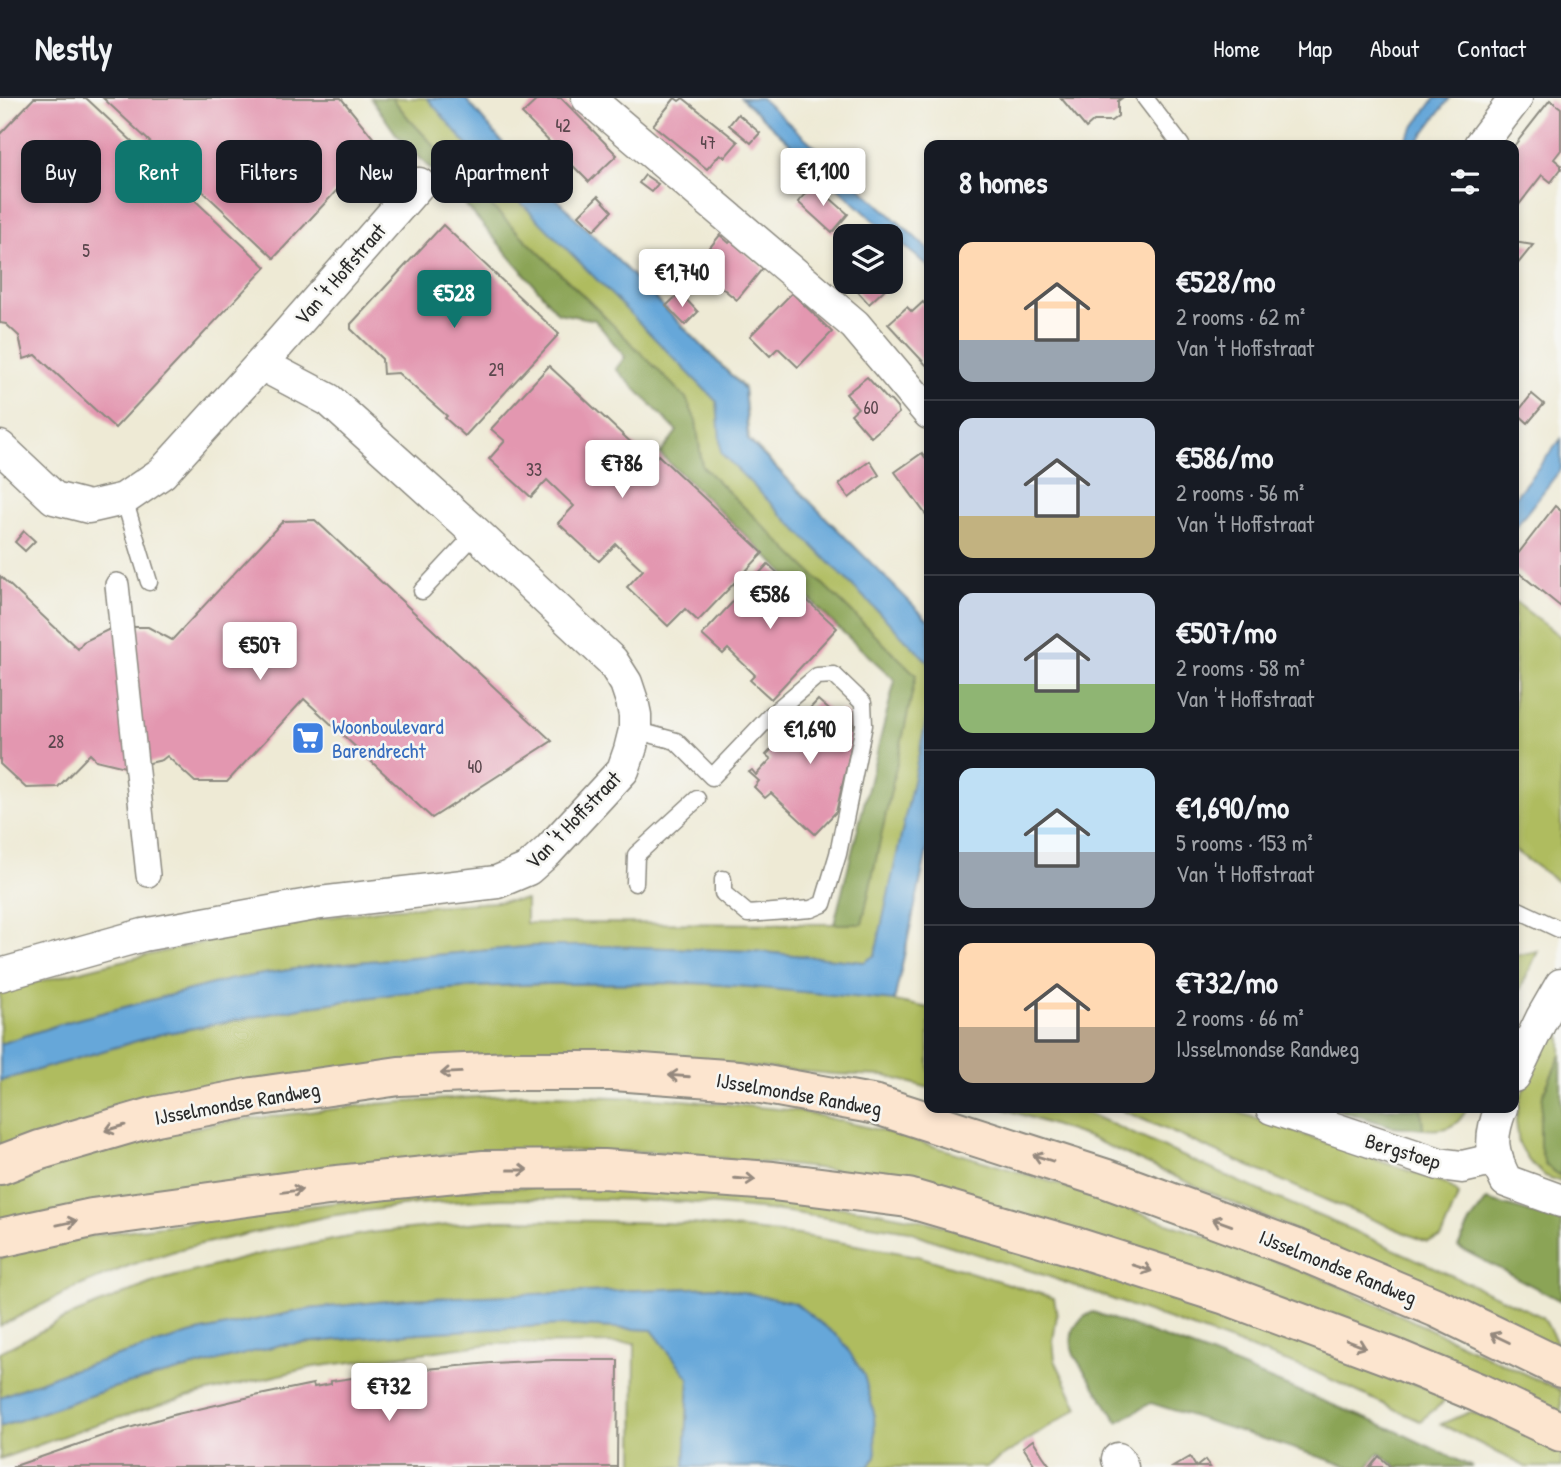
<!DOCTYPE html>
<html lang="en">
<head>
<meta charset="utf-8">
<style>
  :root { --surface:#171b24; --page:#242831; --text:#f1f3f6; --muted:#9ea1a6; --line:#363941; --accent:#0f766e }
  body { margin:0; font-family:"Patrick Hand",sans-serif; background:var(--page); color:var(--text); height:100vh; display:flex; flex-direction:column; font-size:26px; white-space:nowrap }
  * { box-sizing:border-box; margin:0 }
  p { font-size:23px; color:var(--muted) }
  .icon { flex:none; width:38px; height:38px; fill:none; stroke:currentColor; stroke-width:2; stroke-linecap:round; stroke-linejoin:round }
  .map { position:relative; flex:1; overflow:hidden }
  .drawer { position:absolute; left:924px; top:42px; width:595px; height:973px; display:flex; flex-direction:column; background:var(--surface); border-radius:14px; box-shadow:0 4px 10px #0003 }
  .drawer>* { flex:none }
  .hud { position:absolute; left:21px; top:42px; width:665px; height:63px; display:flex; gap:14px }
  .fabs { position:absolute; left:833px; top:126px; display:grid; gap:14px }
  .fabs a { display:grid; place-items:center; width:70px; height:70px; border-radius:14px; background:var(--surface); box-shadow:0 4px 10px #0003; font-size:35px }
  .price { position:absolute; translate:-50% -60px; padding:0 16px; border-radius:7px; background:#fff; color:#222; font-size:23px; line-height:46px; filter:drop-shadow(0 2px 4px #0008) }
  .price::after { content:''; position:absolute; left:50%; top:42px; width:21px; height:16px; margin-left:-10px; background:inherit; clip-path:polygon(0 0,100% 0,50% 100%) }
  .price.selected { background:var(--accent); color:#fff }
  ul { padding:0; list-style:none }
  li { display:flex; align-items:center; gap:21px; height:175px; padding:0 35px }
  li+li { border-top:2px solid var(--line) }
  li span { display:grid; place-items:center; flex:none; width:196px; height:140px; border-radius:14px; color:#555 }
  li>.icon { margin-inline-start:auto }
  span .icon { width:84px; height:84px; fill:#fffc; stroke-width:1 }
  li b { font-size:30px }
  h2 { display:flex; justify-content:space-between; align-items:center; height:84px; padding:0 35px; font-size:30px }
  .tag { padding:0 24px; border-radius:14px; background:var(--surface); box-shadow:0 4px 10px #0003; font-size:24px; line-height:63px }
  .tag.selected { background:var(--accent); color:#fff }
  header { display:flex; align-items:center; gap:42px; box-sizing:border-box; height:98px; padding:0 35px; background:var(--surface); border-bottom:2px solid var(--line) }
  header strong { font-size:33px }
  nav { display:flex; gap:38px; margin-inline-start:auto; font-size:24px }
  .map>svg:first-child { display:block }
  .green { fill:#afbc5f; stroke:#6d7445; stroke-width:2 }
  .forest { fill:#8ba456; stroke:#5b6840; stroke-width:2 }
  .water { fill:#66a7d9; stroke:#486982; stroke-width:2 }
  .building { fill:#e397b0 }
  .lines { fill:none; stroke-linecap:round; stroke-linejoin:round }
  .service-casing { stroke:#8c8a80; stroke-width:19 }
  .pedestrian-casing { stroke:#8c8a80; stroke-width:26 }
  .minor-casing { stroke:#8c8a80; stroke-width:35 }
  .secondary-casing { stroke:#8c8a80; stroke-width:42 }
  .service { stroke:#fff; stroke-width:16 }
  .pedestrian { stroke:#fff; stroke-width:23 }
  .minor { stroke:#fff; stroke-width:32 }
  .secondary { stroke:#fce5cf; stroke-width:38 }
  .oneway { stroke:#94887d }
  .labels { text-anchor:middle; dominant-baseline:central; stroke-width:5; stroke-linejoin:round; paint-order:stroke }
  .number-label { font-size:18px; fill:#59464c }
  .street-label { font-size:21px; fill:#2b2b2b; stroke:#f6f6f2 }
  .shop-label { font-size:21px; fill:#366cbe; stroke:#f6f6f2; text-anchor:start }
</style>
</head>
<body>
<header>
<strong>Nestly</strong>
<nav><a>Home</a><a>Map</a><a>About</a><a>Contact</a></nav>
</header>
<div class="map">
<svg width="1561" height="1369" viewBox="0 0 1561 1369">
  <rect width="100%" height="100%" fill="#f6f6f2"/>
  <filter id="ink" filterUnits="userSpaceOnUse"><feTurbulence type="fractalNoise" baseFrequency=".0143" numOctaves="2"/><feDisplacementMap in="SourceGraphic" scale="14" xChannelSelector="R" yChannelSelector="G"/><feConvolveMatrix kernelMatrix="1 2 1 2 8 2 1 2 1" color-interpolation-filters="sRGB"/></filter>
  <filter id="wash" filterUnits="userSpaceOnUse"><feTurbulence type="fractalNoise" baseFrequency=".00686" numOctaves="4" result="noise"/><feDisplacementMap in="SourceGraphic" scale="28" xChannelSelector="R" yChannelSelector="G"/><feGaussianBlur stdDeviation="1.57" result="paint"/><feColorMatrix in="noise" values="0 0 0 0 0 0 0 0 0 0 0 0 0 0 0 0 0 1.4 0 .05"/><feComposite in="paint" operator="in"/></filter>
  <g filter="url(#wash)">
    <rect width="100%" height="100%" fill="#eeead5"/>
    <!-- green -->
    <g class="green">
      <path d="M392,0h73l44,53 235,237 5,52 180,182v219l-35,160 35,7v80l-43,-12 -52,-2 -200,-17 -634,92v-68l157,-46 160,-30 84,-12 72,-6 73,-3 147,-1 57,4 114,-25 -111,-11 -143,-5h-75l-222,20 -85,14 -161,42 -67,22v-51l33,-10 67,-17 189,-43 95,-14 142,-9v23l336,1 54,-249 -214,-209 -6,-45 -96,-109 -114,-111 -77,-82z"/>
      <path d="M1514,503l47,36v247l-47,-34z"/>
      <path d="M1538,853l-24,52v-47z"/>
      <path d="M1561,902v55l-18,39 2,71 16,11v6l-16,-6 -16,-15 -10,-17 -3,-23 3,-21z"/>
      <path d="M522,996l149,5 128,12 88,21 168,51 267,95 239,113v23l-726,-244 -173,-18 -128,-2 -77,3 -92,11 -365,57v-38l90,-31 127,-29 159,-19z"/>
      <path d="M1002,1010h74l164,74 114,49 189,86 17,31 -329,-146 -143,-65z"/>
      <path d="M1117,1010h109l221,76 12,10 -18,44 -14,4 -101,-42z"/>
      <path d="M1421,1010h46c-9,20 -23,23 -44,21z"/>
      <path d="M542,1088l157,6 167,18 60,11 237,69 287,107 -30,24 -107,-50 -266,-95 -109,-34 -29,-11 -121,-19 -101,-10 -81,-3h-106l-84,5 -87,12 -141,31 -55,17 -56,23 -77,39v-68l14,-5 80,-18 306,-41z"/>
      <path d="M500,1122l98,1 94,3 107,11 119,21 136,42 3,17 -4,26 2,19 23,48 -92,59h-117l7,-11 -158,-169 -311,12 -98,10 -116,24 -131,40 -62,24v-45l72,-37 82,-33 106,-28 109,-21z"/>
      <path d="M561,1227l91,5 37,48 -4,89h-51l1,-124 -145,1 -177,23 -130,31 -95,29 -88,32v-32l112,-39 168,-43 140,-12z"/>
      <path d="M1470,1314l27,9 64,31v15h-35l-85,-43z"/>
    </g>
    <!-- forest -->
    <g class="forest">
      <path d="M371,0h21l17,21 77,82 114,111 86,86 10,23 6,45 214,209 -54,249h-28l61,-244 -60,-55 -71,-72 -104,-99 17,-23 -61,-62 9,-12 -30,-37 -37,-7 -93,-109 -69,-70z"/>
      <path d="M1561,957v121l-16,-11 -5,-19v-24l3,-28z"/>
      <path d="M1333,1010h88l2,21 -32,-3z"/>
      <path d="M1487,1102l74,21v80l-103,-54 13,-26z"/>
      <path d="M1093,1214l110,40 189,77 80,38h-75l-18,-14 -11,14h-17l-200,-64 -33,19 -44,-67c-7,-21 0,-34 19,-43z"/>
    </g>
    <!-- water -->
    <g class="water">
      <path d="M427,0h38l42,50 237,241 4,51 181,181v42l-208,-210 -4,-51 -231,-235z"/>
      <path d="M741,0h20l168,152v17l-58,-49z"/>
      <path d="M1435,0h15l-35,47h-14z"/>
      <path d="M1561,341v30l-47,60v-31z"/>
      <path d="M929,610v134l-35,159 -144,-14 -57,-4 -147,1 -73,3 -72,6 -84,12 -160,30 -157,46v-37l67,-22 161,-42 85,-14 222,-20h75l143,5 111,11 11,-7z"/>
      <path d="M718,1189l77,16 46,36 23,36 10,38 2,43 -7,11h-184l4,-89 -37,-48 -91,-5 -141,8 -140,12 -168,43 -112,39v-30l62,-24 131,-40 116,-24 98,-10z"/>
    </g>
    <g id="blocks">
      <!-- building -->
      <g class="building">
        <path d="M34,0h52l180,169 -151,161 -79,-73 -12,4 -5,-23 -13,-12 -6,-1v-189z"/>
        <path d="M103,0h238l38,47 -105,113z"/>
        <path d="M539,0h22l56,57 -28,27 -67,-68z"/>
        <path d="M675,0l4,3 4,-3 55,44 -13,15 -5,-3 -13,15 -54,-44z"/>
        <path d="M1061,0h61l-4,3v15l-7,5h-17l-8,7z"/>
        <path d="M1550,2l11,8v42l-7,9 7,6v4l-10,13 -9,-7 -28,36v-65z"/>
        <path d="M738,16l22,19 -9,10 -22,-18z"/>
        <path d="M645,77l13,9 -7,8 -12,-9z"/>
        <path d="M814,86l34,30 -16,19 -34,-31z"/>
        <path d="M598,98l14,15 -18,19 -15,-15z"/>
        <path d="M443,127l116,109 -94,102 -20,-18 2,-2 -49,-43 -15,1 -1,-15 -31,-30v-5z"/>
        <path d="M720,137l9,8 2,-2 32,27 -26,32 -33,-27 12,-15 -9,-7z"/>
        <path d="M1514,144l19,3 -17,21 -2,-2z"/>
        <path d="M891,167l9,10 -31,29 -20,-22h42z"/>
        <path d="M680,195l18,19 -13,13 -19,-19z"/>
        <path d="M792,195l40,39 -34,35 -20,-19 -8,8 -20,-20z"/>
        <path d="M923,204l6,7v59l-41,-44 19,-17 5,5z"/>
        <path d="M549,268l103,96 6,-7 105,98 -65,68 -13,-12 -17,17 -41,-39 16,-17 -14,-13 -13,-13 -17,17 -41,-38 16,-17 -27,-26 -16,17 -42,-38 16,-18 -14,-12z"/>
        <path d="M867,279l21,23 3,1 6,7 2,5 -28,24 -20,-23 7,-6 -12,-14z"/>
        <path d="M1532,296l12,10 -16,19 -11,-10z"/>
        <path d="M922,355l7,10v56l-34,-47z"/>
        <path d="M870,363l9,14 -30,23 -10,-14z"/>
        <path d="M1555,408l6,5v96l-47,-38v-10z"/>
        <path d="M315,422l237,221 -120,77 -128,-119 -77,83h-32l-28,-26 -5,4 -33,8 -33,-8 -6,-6 -32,33 -32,1 -26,-24v-188l78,73 5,-7 31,-15h34l24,13 111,-119z"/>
        <path d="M24,433l11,10 -10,10 -10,-9z"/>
        <path d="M768,466l69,64 -66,71 -21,-19 5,-5 -27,-26 -5,5 -21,-19z"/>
        <path d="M818,602l18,16 6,-6 10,9 3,12 -19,81 -21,22 -44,-41 -6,5 -11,-11 5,-6 -10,-9 3,-2 4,5 15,-16 -5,-4z"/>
        <path d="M553,1262h65l-1,107h-605l90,-31 71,-21 77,-18 63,-13 1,3 11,-2 6,-1v-3l63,-9 97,-9z"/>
        <path d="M1033,1342l10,16 8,11h-15l-13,-20z"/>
        <path d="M1379,1358l12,11h-21z"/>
        <path d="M1190,1359l6,10 9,-7 5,7h-37z"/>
      </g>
    </g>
  </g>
  <g filter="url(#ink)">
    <use href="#blocks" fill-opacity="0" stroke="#8c8a80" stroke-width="2"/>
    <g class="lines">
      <defs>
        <g id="service">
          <path d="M1145,0l36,47"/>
          <path d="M124,401l25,83"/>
          <path d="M422,493l54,-58"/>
          <path d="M635,632l41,11 36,36 59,-62 46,-39 17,-1 29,28 1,22 -26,129 -15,50 -12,5 -63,5 -25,-21v-14"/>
          <path d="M635,785l1,-28 61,-56"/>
          <path d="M1514,810l47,22"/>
        </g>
        <path id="pedestrian" d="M117,487l31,290"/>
        <g id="minor">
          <path d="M588,0l267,227 74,88"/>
          <path d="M1480,47l36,-47"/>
          <path d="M0,349l54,51 35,9 35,-8 38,-26 99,-109 158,-180"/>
          <path d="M0,877l143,-40 177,-32 177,-21 31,-13 20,-18 75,-81 7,-20 5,-20v-15l-3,-14 -6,-18 -14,-22 -136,-128 -147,-133 -68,-36"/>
          <path d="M1514,978l28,-58 19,-33"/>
          <path d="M1272,1010l167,56 23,3 35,-8"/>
          <path d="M1501,1010c-12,30 -10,44 5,73l55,20"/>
          <path d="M1118,1361l4,8"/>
        </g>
        <g id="secondary">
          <path d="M0,1067l40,-15 116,-34 97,-19 146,-21 112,-5h103l125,9 138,25 230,74 190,70 140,59 124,60"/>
          <path d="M0,1140l92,-20 236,-32 156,-16 119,-1 170,12 135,17 168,49 150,48 166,62 87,36 82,39"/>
        </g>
      </defs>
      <!-- service casing -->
      <use href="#service" class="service-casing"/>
      <!-- pedestrian casing -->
      <use href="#pedestrian" class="pedestrian-casing"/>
      <!-- minor casing -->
      <use href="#minor" class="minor-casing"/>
      <!-- secondary casing -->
      <use href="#secondary" class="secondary-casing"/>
      <!-- service -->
      <use href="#service" class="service"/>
      <!-- pedestrian -->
      <use href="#pedestrian" class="pedestrian"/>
      <!-- minor -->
      <use href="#minor" class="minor"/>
      <!-- secondary -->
      <use href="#secondary" class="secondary"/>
    </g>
    <!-- one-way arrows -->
    <defs><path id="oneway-shaft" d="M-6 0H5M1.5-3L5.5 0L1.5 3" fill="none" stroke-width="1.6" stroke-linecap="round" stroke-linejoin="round" transform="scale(1.75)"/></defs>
    <g class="oneway">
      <use href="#oneway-shaft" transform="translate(451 975) rotate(177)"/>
      <use href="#oneway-shaft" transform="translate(679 978) rotate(-176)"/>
      <use href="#oneway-shaft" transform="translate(115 1030) rotate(164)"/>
      <use href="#oneway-shaft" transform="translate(1043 1060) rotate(-162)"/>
      <use href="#oneway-shaft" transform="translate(518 1072)"/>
      <use href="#oneway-shaft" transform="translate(745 1081) rotate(4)"/>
      <use href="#oneway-shaft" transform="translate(292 1093) rotate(-8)"/>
      <use href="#oneway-shaft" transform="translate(1222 1124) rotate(-160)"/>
      <use href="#oneway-shaft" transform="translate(67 1125) rotate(-12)"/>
      <use href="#oneway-shaft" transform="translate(1142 1170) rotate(18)"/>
      <use href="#oneway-shaft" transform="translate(1500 1240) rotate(-154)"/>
      <use href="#oneway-shaft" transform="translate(1356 1246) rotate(21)"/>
    </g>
  </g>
  <!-- icons -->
  <defs>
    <symbol id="supermarket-square" viewBox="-11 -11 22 22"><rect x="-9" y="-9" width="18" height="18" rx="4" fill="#3f7fe0" stroke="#f6f6f2"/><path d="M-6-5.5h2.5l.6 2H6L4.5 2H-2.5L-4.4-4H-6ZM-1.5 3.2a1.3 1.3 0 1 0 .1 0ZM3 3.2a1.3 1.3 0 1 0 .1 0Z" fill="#fff"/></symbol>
  </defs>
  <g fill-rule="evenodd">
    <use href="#supermarket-square" x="289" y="621" width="38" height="38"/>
  </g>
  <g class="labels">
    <!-- number labels -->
    <g class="number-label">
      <text x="563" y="27">42</text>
      <text x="708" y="44">47</text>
      <text x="86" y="152">5</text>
      <text x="496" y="271">29</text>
      <text x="871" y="309">60</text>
      <text x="534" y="371">33</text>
      <text x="56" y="643">28</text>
      <text x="475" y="668">40</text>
    </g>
    <!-- street labels -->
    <g class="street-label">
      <text transform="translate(340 176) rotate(-49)">Van 't Hoffstraat</text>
      <text transform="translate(573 722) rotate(-46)">Van 't Hoffstraat</text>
      <text transform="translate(799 996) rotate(10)">IJsselmondse Randweg</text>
      <text transform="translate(237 1005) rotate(-10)">IJsselmondse Randweg</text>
      <text transform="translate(1403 1053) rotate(17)">Bergstoep</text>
      <text transform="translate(1338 1169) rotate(22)">IJsselmondse Randweg</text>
    </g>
    <!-- shop labels -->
    <g class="shop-label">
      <text x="332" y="628">Woonboulevard<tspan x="332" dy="24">Barendrecht</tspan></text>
    </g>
  </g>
</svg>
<div class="fabs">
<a><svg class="icon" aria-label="layers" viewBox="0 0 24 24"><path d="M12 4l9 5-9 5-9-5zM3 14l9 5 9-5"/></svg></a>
</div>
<b class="price" style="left:823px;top:110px">€1,100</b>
<b class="price" style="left:682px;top:211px">€1,740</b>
<b class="price selected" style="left:454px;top:232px">€528</b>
<b class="price" style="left:622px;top:402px">€786</b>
<b class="price" style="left:770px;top:533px">€586</b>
<b class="price" style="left:260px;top:584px">€507</b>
<b class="price" style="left:810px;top:668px">€1,690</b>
<b class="price" style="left:389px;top:1325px">€732</b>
<div class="hud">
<a class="tag">Buy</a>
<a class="tag selected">Rent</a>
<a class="tag">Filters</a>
<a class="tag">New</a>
<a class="tag">Apartment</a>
</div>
<section class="drawer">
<h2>8 homes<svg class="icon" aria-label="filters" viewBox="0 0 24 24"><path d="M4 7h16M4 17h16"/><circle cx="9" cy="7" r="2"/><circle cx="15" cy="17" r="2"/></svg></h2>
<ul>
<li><span style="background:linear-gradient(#ffd9b3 70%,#9aa5b1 0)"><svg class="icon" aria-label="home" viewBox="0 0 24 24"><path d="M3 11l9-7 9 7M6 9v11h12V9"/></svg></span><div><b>€528/mo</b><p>2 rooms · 62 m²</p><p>Van 't Hoffstraat</p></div></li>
<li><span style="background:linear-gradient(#c9d6e8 70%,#c2b280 0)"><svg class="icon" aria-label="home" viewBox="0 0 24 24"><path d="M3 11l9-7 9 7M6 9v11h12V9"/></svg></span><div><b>€586/mo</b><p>2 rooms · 56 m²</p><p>Van 't Hoffstraat</p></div></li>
<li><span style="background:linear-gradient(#c9d6e8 65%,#8fb573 0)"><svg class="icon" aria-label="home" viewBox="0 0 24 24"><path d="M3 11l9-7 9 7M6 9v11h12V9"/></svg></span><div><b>€507/mo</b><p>2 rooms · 58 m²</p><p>Van 't Hoffstraat</p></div></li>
<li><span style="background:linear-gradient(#bfe0f5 60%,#9aa5b1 0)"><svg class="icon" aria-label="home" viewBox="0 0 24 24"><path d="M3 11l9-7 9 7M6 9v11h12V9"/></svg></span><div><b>€1,690/mo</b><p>5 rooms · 153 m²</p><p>Van 't Hoffstraat</p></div></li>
<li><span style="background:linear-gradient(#ffd9b3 60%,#b9a48a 0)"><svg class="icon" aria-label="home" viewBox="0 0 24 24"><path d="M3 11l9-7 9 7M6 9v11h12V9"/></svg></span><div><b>€732/mo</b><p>2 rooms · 66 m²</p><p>IJsselmondse Randweg</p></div></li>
</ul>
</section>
</div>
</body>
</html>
